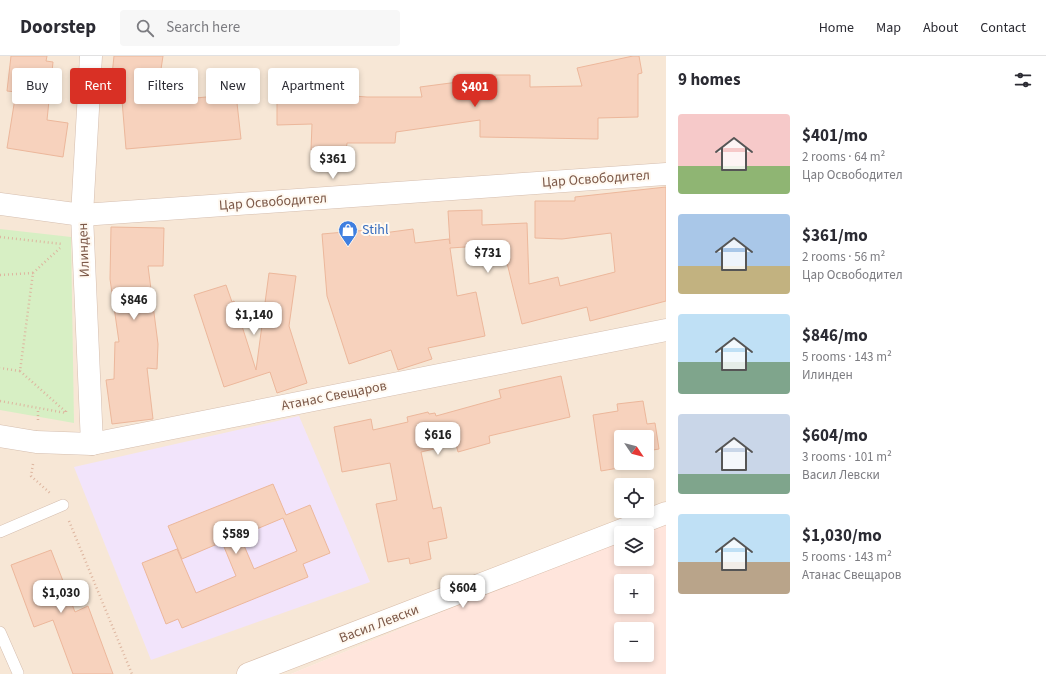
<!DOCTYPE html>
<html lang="en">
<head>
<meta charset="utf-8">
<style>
  :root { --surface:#fff; --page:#f7f7f7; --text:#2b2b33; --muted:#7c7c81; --line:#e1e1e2; --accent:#d93025 }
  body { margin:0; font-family:"Source Sans 3",sans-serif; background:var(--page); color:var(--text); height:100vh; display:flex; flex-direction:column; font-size:15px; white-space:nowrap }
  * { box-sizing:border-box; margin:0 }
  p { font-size:13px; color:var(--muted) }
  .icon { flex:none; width:22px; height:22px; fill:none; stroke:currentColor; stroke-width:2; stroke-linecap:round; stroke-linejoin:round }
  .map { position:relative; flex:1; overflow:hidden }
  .drawer { display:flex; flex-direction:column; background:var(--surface); width:380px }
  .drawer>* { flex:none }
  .guide { position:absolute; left:12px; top:12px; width:380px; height:36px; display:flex; gap:8px }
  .needle { width:26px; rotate:125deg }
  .fabs { position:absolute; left:614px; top:374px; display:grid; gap:8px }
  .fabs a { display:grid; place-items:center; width:40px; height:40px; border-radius:4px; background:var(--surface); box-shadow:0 2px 6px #0003; font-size:20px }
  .price { position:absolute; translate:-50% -34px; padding:0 9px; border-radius:8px; background:#fff; color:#222; font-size:13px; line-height:26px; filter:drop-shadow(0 1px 2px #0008) }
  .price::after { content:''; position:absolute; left:50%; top:24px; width:12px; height:9px; margin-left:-6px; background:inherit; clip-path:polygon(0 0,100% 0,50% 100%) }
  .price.current { background:var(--accent); color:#fff }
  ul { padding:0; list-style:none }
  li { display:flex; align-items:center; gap:12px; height:100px; padding:0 12px }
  li span { display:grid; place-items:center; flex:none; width:112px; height:80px; border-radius:4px; color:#555 }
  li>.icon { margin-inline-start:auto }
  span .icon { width:48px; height:48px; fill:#fffc; stroke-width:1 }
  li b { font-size:17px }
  h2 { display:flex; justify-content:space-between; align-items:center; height:48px; padding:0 12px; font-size:17px }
  .pill { padding:0 14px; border-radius:4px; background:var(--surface); box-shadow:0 2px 6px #0003; font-size:14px; line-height:36px }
  .pill.current { background:var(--accent); color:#fff }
  header { display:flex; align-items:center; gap:24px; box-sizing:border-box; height:56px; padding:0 20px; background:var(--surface); border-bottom:1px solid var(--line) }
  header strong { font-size:19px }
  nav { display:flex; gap:22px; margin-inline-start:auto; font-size:14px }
  .search { width:280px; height:36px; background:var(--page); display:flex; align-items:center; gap:10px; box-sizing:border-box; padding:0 14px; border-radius:4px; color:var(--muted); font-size:15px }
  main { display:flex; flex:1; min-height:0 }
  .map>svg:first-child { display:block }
  .residential { fill:#f7e7d6; fill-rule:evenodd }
  .commercial { fill:#ffe5dc; fill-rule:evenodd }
  .education { fill:#f2e4fb }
  .green { fill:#d7efc4 }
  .building { fill:#f7d2bd; stroke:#ecb79b; fill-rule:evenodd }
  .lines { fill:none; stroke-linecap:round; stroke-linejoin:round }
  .lane-casing { stroke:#d5beaf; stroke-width:12 }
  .street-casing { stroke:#d5beaf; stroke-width:23 }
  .secondary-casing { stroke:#d9beab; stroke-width:23 }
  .path { stroke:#ddb59f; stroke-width:2.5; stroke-dasharray:1 3; stroke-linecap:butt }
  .lane { stroke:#fff; stroke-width:11 }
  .street { stroke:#fff; stroke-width:22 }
  .secondary { stroke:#fff; stroke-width:22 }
  .labels { text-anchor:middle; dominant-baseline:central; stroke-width:4; stroke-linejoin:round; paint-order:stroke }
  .street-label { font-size:14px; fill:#7d5948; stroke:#fff9f1 }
  .shop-label { font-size:14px; fill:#366cbe; stroke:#fff9f1; text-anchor:start }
</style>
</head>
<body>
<header>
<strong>Doorstep</strong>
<div class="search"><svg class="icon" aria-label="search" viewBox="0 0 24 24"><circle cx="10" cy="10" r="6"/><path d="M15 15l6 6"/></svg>Search here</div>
<nav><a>Home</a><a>Map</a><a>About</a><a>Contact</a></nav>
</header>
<main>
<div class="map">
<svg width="666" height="618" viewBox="0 0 666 618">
  <rect width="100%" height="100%" fill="#fef5e8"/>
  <!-- residential -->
  <path class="residential" d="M0,0h666v464l-375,154h-291zM621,381h26v26h-26zM621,429h26v26h-26z"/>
  <!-- commercial -->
  <path class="commercial" d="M666,464v154h-375l330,-136v21h26v-26h-13zM621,525h26v26h-26zM621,573h26v26h-26z"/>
  <!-- education -->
  <path class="education" d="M299,360l71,166 -219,78 -77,-193z"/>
  <!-- green -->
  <path class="green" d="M0,173l71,8 3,186 -74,-13z"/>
  <!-- building -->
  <g class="building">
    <path d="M11,0h36l-1,5 7,1 -6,58 21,3 -5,34 -56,-9 9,-56 -9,-1z"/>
    <path d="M114,0h49l-7,46 80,-8 5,45 -115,10 -6,-73 -8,-1z"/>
    <path d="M633,0h6l3,17 -4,1v43l-40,1v21l-118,-2v-17l-84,12 -1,11h-48l-1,9 -35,-2 1,-26 -35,1v-25l37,-1v-6l53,4h55l-2,-10 61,-8v-4h49v12l52,-1 -5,-18z"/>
    <path d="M666,131v114l-76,20 -3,-14 -65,17 -15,-61 -9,1 -1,-19 -47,3 7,48 19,-4 9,44 -57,12 4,11 -34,11 -7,-20 -42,14 -22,-68 -5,-62 46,-4 1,5 44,-6 2,14 34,-4 1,5 -2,-33 34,-1v15l45,-2 2,61 29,-7 2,9 55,-14 -4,-39 -49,6 -27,-1v-37h40v-4z"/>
    <path d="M111,171l53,1 -1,38h-15l10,78 -1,25 -10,-1 6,51 -41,5 -6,-44 8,-1 1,-37h4l-9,-63z"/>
    <path d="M269,217l27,3 -7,50 18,57 -30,10 -7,-21 -46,15 -30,-92 32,-10 6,17 2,-1 22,69z"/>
    <path d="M561,320l9,41 -81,19 1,7 -32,9 -2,-8 -35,8 12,57 8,-2 6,31 -19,4 3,17 -21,5 -1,-6 -21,4 -12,-58 21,-4 -7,-37 -48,9 -8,-45 37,-8 2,11 35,-8 -1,-5 21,-5 1,2 6,-1 1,3 65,-18 -2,-8z"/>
    <path d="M643,345l4,23 8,-1 4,26 -12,2v-14h-26v26h21v1l-41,7 -8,-56 25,-4 -1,-7z"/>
    <path d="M273,428l13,31 24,-10 20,48 -27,11 5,13 -126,51 -4,-9 -12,5 -24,-61 35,-14 19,44 40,-17 -14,-34 -40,17 -14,-33zM283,462l14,33 -43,18 -14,-33z"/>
    <path d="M51,494l24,62 13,-6 25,68h-40l-20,-54 -19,7 -23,-62z"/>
  </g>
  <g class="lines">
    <defs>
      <g id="lane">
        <path d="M0,476l63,-27"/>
        <path d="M0,576l18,41"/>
      </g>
      <g id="street">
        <path d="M91,0l-9,159 10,229"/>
        <path d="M0,148l82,11 584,-41"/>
        <path d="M0,380l36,6 56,2 574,-114"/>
      </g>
      <path id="secondary" d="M248,618l418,-161"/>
    </defs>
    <!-- lane casing -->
    <use href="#lane" class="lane-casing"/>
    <!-- street casing -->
    <use href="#street" class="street-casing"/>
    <!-- secondary casing -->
    <use href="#secondary" class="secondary-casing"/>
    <!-- path -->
    <g class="path">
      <path d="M0,181l62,7"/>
      <path d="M33,217l27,-25"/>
      <path d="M0,219l33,-2 -13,98 -20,-3"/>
      <path d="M20,315l46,41"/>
      <path d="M0,345l66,12v-3"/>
      <path d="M38,364v-12"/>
      <path d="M33,408l-2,12 19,17"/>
      <path d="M69,465l63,153"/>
    </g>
    <!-- lane -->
    <use href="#lane" class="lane"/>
    <!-- street -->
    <use href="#street" class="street"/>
    <!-- secondary -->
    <use href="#secondary" class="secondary"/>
  </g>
  <!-- icons -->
  <defs>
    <symbol id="shop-pin" viewBox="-11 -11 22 30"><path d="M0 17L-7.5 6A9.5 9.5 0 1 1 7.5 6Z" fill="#3f7fe0" stroke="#fff9f1"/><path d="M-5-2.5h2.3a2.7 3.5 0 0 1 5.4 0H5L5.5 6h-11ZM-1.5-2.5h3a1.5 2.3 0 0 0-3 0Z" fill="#fff"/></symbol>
  </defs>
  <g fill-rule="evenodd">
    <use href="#shop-pin" x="337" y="163" width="22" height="30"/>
  </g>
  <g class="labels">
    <!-- street labels -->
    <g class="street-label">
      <text transform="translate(596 123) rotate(-4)">Цар Освободител</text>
      <text transform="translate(273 146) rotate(-4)">Цар Освободител</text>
      <text transform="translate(84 194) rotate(-92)">Илинден</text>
      <text transform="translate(334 340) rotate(-11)">Атанас Свещаров</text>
      <text transform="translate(379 568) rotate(-21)">Васил Левски</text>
    </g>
    <!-- shop labels -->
    <g class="shop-label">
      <text x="362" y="174">Stihl</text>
    </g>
  </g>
</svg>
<div class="fabs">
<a><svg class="needle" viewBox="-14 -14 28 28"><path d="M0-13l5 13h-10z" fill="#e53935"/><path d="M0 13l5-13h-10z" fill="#7c7c81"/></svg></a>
<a><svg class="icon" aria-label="locate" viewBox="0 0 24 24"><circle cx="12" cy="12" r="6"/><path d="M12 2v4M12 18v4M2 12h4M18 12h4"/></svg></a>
<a><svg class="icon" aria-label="layers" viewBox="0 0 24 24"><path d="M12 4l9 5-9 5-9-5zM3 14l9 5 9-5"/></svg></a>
<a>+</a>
<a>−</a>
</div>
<b class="price current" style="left:475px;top:52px">$401</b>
<b class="price" style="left:333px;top:124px">$361</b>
<b class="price" style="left:488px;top:218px">$731</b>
<b class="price" style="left:134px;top:265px">$846</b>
<b class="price" style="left:254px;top:280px">$1,140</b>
<b class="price" style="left:438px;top:400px">$616</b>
<b class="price" style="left:236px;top:499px">$589</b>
<b class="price" style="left:463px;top:553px">$604</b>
<b class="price" style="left:61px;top:558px">$1,030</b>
<div class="guide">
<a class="pill">Buy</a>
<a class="pill current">Rent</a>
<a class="pill">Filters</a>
<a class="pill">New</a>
<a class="pill">Apartment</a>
</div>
</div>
<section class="drawer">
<h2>9 homes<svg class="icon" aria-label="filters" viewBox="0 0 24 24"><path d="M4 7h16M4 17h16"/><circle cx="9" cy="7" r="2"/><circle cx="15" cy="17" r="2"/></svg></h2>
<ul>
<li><span style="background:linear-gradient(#f6c9c9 65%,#8fb573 0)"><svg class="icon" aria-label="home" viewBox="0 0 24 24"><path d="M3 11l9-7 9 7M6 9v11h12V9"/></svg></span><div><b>$401/mo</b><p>2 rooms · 64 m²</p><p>Цар Освободител</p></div></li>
<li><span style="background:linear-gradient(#a9c7e8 65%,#c2b280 0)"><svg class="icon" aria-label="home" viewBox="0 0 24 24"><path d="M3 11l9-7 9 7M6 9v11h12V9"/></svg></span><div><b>$361/mo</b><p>2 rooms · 56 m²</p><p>Цар Освободител</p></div></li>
<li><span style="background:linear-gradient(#bfe0f5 60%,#7fa58c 0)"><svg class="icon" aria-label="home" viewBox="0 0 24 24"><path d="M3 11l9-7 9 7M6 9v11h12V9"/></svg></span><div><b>$846/mo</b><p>5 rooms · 143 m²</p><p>Илинден</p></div></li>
<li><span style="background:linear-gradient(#c9d6e8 75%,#7fa58c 0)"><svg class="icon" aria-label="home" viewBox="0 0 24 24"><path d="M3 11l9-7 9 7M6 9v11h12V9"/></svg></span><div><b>$604/mo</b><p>3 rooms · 101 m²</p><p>Васил Левски</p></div></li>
<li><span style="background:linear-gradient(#bfe0f5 60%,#b9a48a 0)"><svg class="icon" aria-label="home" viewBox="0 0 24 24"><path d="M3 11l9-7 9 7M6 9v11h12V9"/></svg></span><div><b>$1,030/mo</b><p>5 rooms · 143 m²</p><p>Атанас Свещаров</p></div></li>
</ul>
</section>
</main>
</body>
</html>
